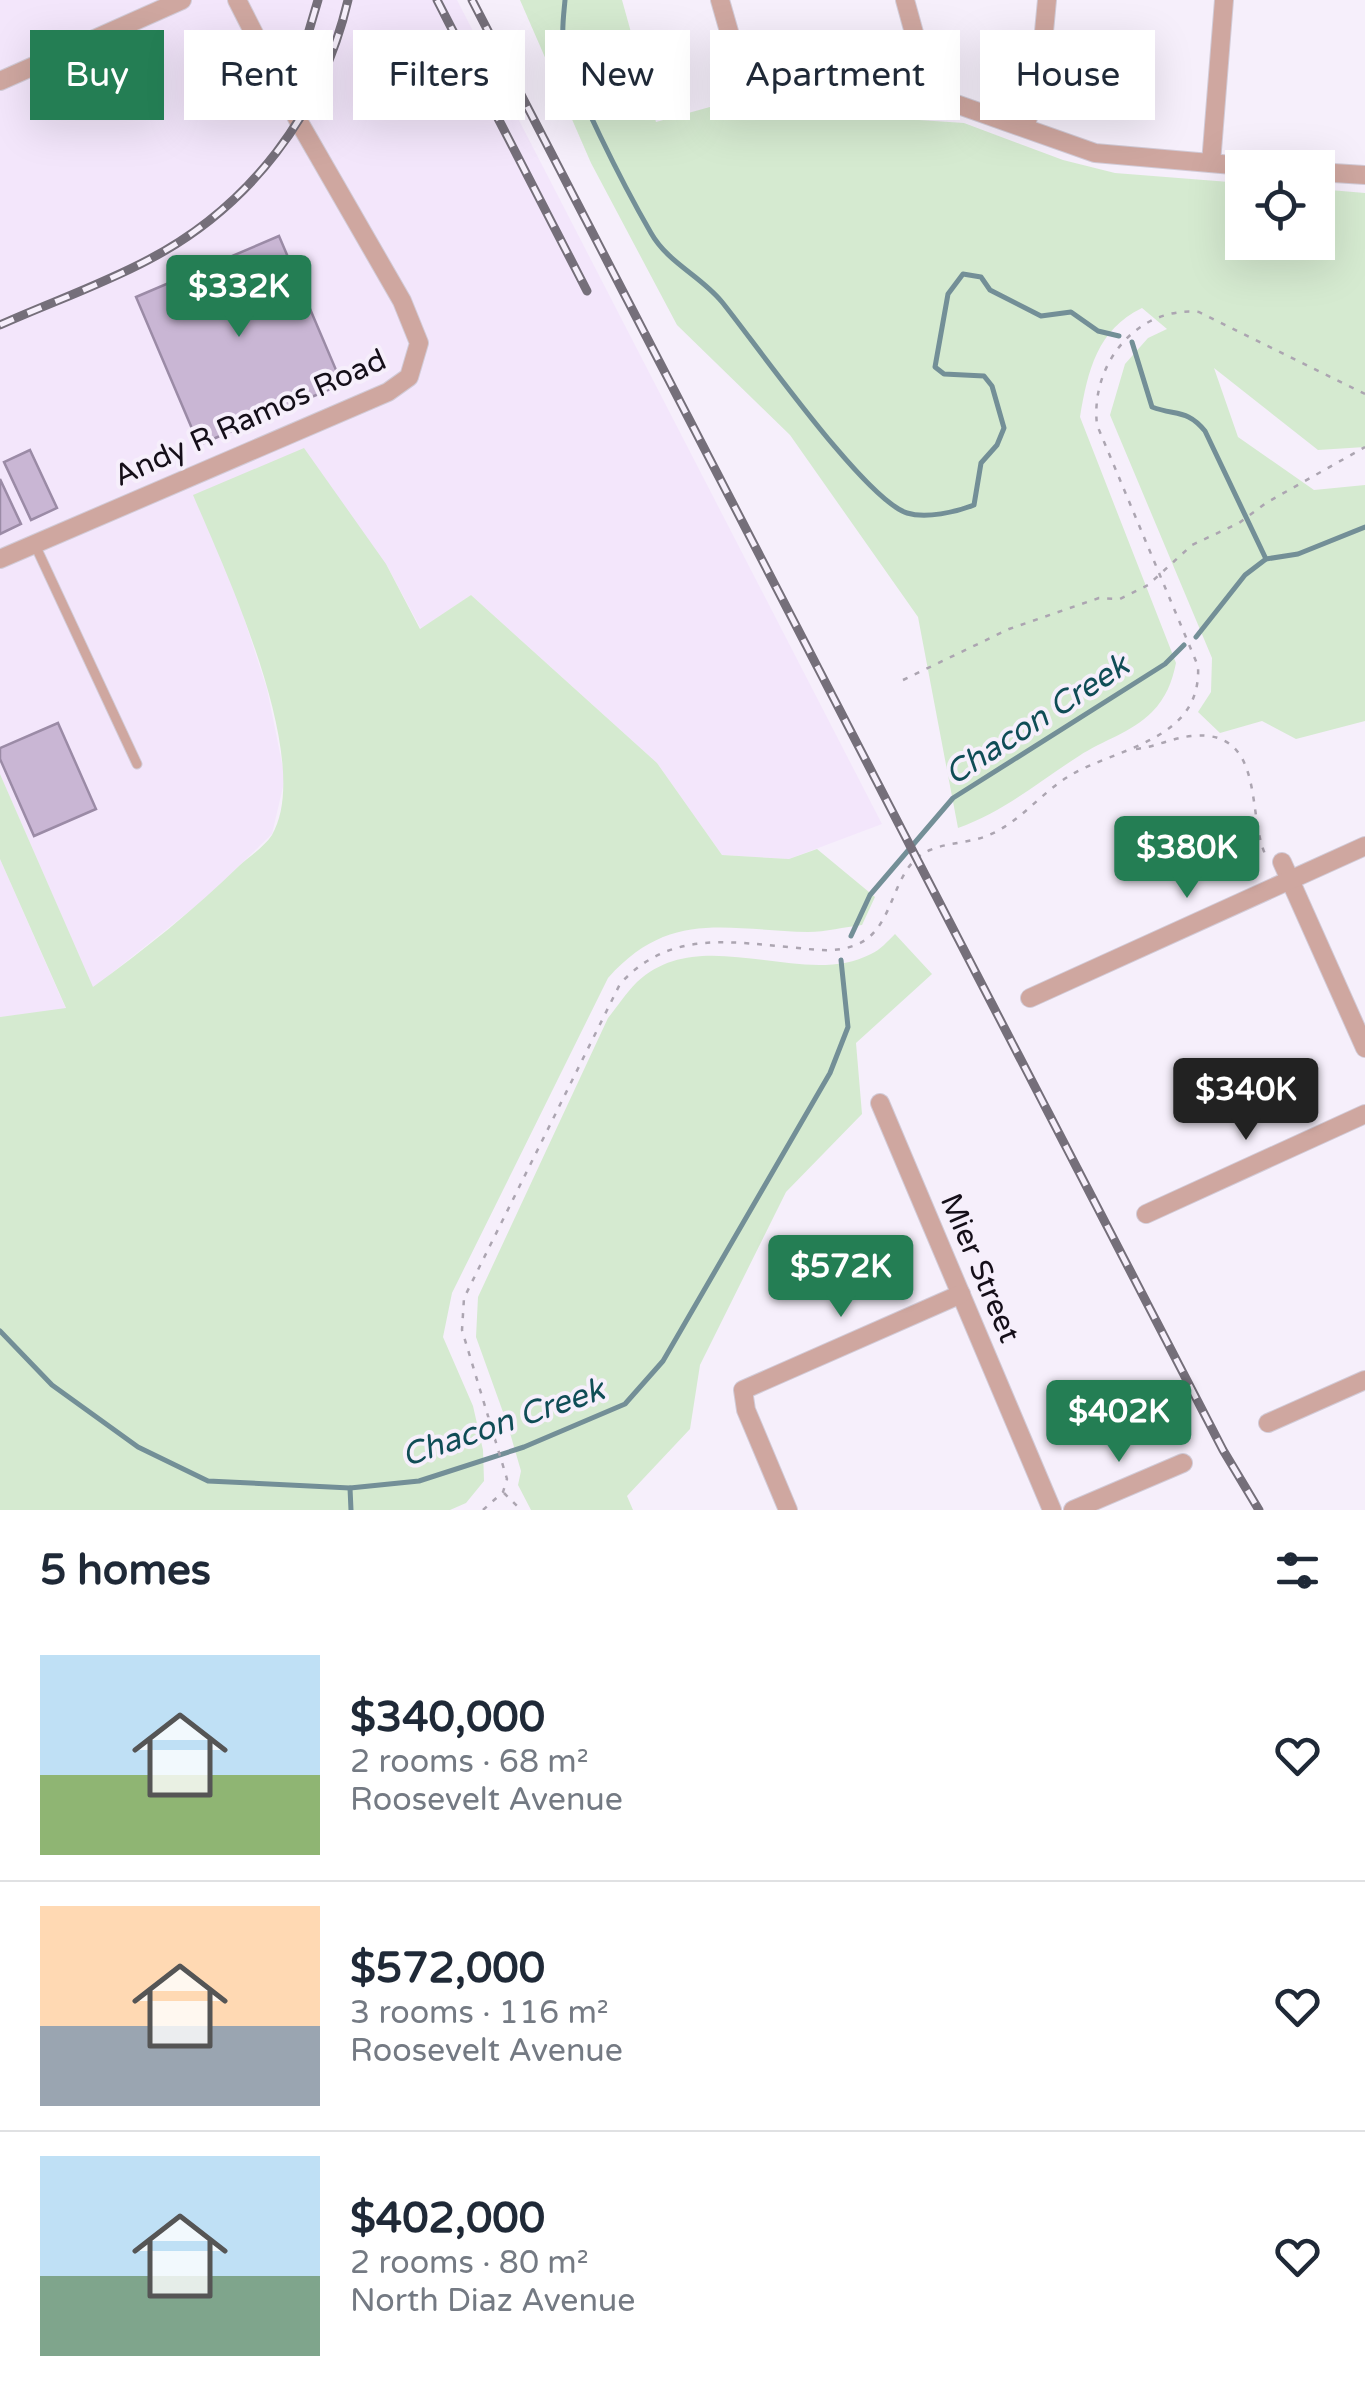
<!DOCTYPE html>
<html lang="en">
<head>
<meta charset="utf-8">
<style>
  :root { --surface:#fff; --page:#f2f2f3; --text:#1f2937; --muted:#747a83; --line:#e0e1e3; --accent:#247e54 }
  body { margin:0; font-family:"Varela Round",sans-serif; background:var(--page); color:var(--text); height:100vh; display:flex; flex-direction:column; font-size:38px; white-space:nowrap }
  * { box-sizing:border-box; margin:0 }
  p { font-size:32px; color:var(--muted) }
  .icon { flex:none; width:55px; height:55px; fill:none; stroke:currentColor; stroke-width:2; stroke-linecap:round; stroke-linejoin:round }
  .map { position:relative; height:1510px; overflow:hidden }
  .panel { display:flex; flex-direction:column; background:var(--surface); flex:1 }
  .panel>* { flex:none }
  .top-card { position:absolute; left:30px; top:30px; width:1305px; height:90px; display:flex; gap:20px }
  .buttons { position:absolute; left:1225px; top:150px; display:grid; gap:20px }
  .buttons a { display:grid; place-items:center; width:110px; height:110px; border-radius:0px; background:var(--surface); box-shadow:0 10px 40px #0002; font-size:50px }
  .price { position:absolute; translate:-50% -85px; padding:0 22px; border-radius:10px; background:var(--accent); color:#fff; font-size:32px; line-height:65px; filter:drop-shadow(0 2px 5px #0008) }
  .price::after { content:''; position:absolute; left:50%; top:60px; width:30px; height:22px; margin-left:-15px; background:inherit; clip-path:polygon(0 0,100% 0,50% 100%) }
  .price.current { background:#222; color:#fff }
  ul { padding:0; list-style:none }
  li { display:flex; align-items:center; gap:30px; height:250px; padding:0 40px }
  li+li { border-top:2px solid var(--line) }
  li span { display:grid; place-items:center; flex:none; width:280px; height:200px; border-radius:0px; color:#555 }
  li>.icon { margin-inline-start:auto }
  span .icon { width:120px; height:120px; fill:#fffc; stroke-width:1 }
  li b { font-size:42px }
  h2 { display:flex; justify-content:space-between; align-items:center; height:120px; padding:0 40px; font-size:42px }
  .pill { padding:0 35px; border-radius:0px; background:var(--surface); box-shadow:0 10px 40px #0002; font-size:35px; line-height:90px }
  .pill.current { background:var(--accent); color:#fff }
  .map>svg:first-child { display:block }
  .built { fill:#f3e6fb }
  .green { fill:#d5ead0 }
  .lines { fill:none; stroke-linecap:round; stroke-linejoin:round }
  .stream { stroke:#738f97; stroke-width:5 }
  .building { fill:#c9b6d4; stroke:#9b8ba6; stroke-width:2.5 }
  .service-casing { stroke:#d2cbd7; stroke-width:11 }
  .minor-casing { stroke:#d2cbd7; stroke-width:20 }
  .path { stroke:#aca5b1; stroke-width:2.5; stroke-dasharray:5 8; stroke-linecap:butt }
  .service { stroke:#cfa7a0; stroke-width:9 }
  .minor { stroke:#cfa7a0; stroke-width:18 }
  .rail-casing { stroke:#756f7a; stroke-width:9 }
  .rail { stroke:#f6effb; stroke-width:5; stroke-dasharray:15; stroke-linecap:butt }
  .labels { text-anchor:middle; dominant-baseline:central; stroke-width:8; stroke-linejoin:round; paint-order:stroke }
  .street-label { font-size:30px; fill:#150f19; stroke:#f6effb }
  .water-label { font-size:32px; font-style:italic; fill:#0f4d56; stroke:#f6effb }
</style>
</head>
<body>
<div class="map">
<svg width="1365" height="1510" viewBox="0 0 1365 1510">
  <rect width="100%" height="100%" fill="#f6effb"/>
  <!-- built -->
  <g class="built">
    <path d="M0,0h457l425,824 -93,35 -67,-4 -65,-92 -186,-168 -50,34 -35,-65 -142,54 23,71 18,89 -13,56 -65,63 -114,91 -93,-214z"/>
    <path d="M0,859l66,150 -66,8z"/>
  </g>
  <!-- green -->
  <g class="green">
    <path d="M520,0h102l34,122 79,-22 6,8 223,15 99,37 52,13 127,10v59h76v-53l47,4v254l-47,3 -104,-82 24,69 76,53 51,-5v236l-69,18 -34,-18 -42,12 -22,-21 13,-20 1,-34 -102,-243 15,-51 23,-26 19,-9 -25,-21c-45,22 -54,62 -62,109l96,246c-4,19 -10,35 -24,49 -21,21 -49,28 -73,44 -41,26 -75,56 -121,72l-40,-211 -128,-182 -113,-110 -86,-162z"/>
    <path d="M304,448l82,116 34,65 51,-34 186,168 65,92 67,4 28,-10 58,48 -13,28c-18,2 -36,7 -54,7 -82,-2 -139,-23 -200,46l-156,315 -9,44 30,69 10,44 1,31 -18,22 -16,7h-450v-493l66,-9 -66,-149v-85l93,213c51,-37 101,-77 146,-121 10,-9 26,-20 33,-31 43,-74 -48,-267 -79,-340z"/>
    <path d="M895,934l37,40 -76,69 6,71 -76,78 -86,173 -10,64 -63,67 6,14h-102l-13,-25 3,-14 -13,-45 -32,-89 2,-40 130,-279c9,-11 18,-25 29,-36 65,-61 165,8 234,-28 9,-4 17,-13 24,-20z"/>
  </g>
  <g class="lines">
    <!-- stream -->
    <g class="stream">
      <path d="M565,0c-1,12 -3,26 -2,38 4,40 66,157 88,195 17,30 50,43 71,69 34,42 143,198 185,211 19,6 49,-1 67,-8l7,-42 16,-18 7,-17 -12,-42 -8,-10 -40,-2 -9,-7 13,-73 15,-20 18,3 9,13 51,26 30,-4 27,19 21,5"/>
      <path d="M1132,342l20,65c24,9 35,2 53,24l61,128"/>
      <path d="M1196,637l49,-62 21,-16 32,-5 67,-27"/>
      <path d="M851,936l19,-41 83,-97 212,-134 19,-19"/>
      <path d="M0,1331l52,54 86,62 70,34 142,7 69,-7 105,-34 101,-43 38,-43 167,-288 18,-46 -7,-67"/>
      <path d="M350,1488l1,22"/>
    </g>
  </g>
  <!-- building -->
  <g class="building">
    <path d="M279,236l63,148 -143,61 -63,-148z"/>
    <path d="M30,450l27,58 -26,12 -27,-58z"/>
    <path d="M0,479l21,45 -21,10z"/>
    <path d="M58,723l38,86 -62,27 -34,-77v-11z"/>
  </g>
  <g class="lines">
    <defs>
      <path id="service" d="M35,545l102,219"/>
      <g id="minor">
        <path d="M720,0l16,56 14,30 206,18 139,49 172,15"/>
        <path d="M905,0l14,51v50"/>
        <path d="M0,81l182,-81"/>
        <path d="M1025,127l14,-43 8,-84"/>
        <path d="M1211,163l13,-163"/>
        <path d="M1318,172l47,3"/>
        <path d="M0,559l388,-167 21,-15 10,-34 -17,-42 -103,-179 -62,-122"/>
        <path d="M1282,862l83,186"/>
        <path d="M1030,998l335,-152"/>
        <path d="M880,1103l172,407"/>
        <path d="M1146,1214l219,-100"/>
        <path d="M1268,1423l97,-43"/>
        <path d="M788,1510l-42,-100 -3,-20 218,-96"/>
        <path d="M1073,1510l110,-47"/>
      </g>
    </defs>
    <!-- service casing -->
    <use href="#service" class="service-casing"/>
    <!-- minor casing -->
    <use href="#minor" class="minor-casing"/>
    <!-- path -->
    <g class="path">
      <path d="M903,680l106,-51 90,-31 21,1 28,-14 44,-40 47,-22 27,-20 99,-56"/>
      <path d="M1136,749c19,-2 36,-11 55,-13 76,-8 55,80 75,120"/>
      <path d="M504,1493l17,17"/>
      <path d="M483,1510l20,-18 4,-13 -45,-149 2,-32 156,-314c50,-55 111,-42 178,-36 20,2 40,5 60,-4 39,-17 32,-78 72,-94 19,-8 41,-7 59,-15 31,-13 52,-42 80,-59 49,-29 133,-35 129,-110l-101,-241c-7,-61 40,-119 102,-113l166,82"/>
    </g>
    <!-- service -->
    <use href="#service" class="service"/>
    <!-- minor -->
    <use href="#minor" class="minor"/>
    <defs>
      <g id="rail">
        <path d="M437,0l150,291"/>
        <path d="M472,0l751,1450 36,60"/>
        <path d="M303,51l15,-51"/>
        <path d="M0,325c49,-22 101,-40 148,-65 102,-53 174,-148 200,-260"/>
      </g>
    </defs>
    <!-- rail casing -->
    <use href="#rail" class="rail-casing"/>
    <!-- rail -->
    <use href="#rail" class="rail"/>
  </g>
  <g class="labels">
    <!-- street labels -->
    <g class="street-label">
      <text transform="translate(250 418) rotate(-24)">Andy R Ramos Road</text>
      <text transform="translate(980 1268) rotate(67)">Mier Street</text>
    </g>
    <!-- water labels -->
    <g class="water-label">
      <text transform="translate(1037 720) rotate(-33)">Chacon Creek</text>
      <text transform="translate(503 1423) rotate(-19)">Chacon Creek</text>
    </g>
  </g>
</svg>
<div class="buttons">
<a><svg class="icon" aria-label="locate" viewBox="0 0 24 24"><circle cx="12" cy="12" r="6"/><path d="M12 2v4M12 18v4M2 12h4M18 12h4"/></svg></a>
</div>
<b class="price" style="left:239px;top:340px">$332K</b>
<b class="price" style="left:1187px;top:901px">$380K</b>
<b class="price current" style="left:1246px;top:1143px">$340K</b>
<b class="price" style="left:841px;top:1320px">$572K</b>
<b class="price" style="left:1119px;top:1465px">$402K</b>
<div class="top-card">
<a class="pill current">Buy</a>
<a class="pill">Rent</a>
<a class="pill">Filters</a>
<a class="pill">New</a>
<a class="pill">Apartment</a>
<a class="pill">House</a>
</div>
</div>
<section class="panel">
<h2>5 homes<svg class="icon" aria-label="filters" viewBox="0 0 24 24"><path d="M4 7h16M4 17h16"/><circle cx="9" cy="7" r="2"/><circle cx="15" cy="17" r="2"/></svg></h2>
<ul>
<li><span style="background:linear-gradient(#bfe0f5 60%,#8fb573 0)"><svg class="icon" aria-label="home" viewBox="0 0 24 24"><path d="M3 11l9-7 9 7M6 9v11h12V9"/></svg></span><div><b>$340,000</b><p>2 rooms · 68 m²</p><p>Roosevelt Avenue</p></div><svg class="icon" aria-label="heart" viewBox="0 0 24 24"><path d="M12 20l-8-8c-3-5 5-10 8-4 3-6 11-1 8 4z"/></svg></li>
<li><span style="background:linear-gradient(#ffd9b3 60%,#9aa5b1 0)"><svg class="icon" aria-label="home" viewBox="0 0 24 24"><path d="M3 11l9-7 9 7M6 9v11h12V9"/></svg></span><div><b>$572,000</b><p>3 rooms · 116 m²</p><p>Roosevelt Avenue</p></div><svg class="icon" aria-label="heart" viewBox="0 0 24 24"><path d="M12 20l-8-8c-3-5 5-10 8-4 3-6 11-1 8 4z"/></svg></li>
<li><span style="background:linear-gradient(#bfe0f5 60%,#7fa58c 0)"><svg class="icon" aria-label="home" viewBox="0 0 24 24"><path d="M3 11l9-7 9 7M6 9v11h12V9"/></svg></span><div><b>$402,000</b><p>2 rooms · 80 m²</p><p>North Diaz Avenue</p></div><svg class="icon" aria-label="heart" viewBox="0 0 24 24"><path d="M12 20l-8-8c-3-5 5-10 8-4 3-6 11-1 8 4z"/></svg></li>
</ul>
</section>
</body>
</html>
